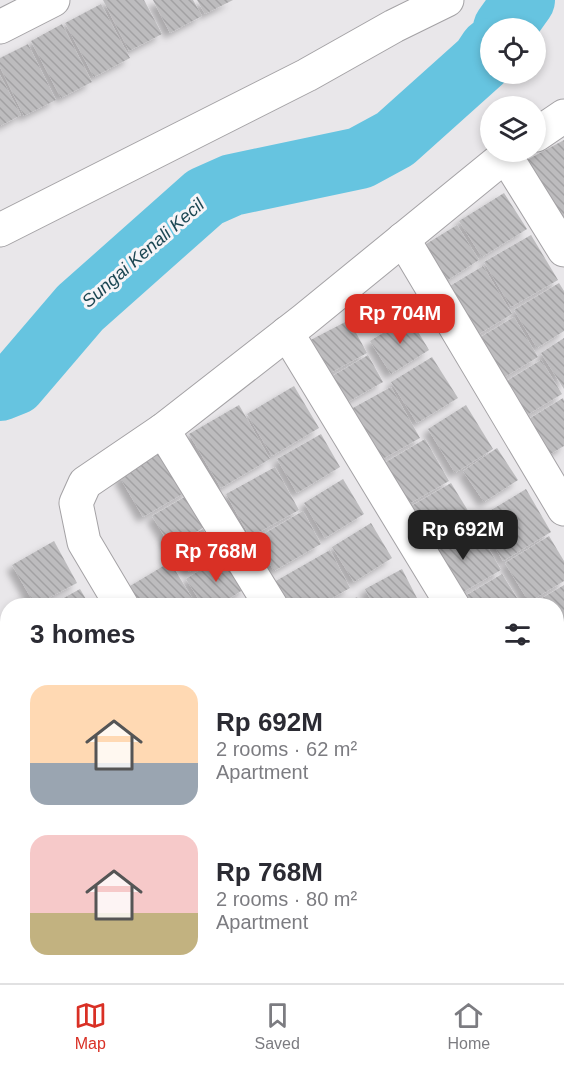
<!DOCTYPE html>
<html lang="en">
<head>
<meta charset="utf-8">
<style>
  :root { --surface:#fff; --page:#f7f7f7; --text:#2b2b33; --muted:#7c7c81; --line:#e1e1e2; --accent:#d93025 }
  body { margin:0; font-family:Helvetica,sans-serif; background:var(--page); color:var(--text); height:100vh; display:flex; flex-direction:column; font-size:22px; white-space:nowrap }
  * { box-sizing:border-box; margin:0 }
  p { font-size:20px; color:var(--muted) }
  .icon { flex:none; width:33px; height:33px; fill:none; stroke:currentColor; stroke-width:2; stroke-linecap:round; stroke-linejoin:round }
  .map { position:relative; flex:1; overflow:hidden }
  .side { position:absolute; left:0px; top:598px; width:564px; height:386px; display:flex; flex-direction:column; background:var(--surface); border-radius:24px 24px 0 0; box-shadow:0 3px 9px #0003 }
  .side>* { flex:none }
  .buttons { position:absolute; left:480px; top:18px; display:grid; gap:12px }
  .buttons a { display:grid; place-items:center; width:66px; height:66px; border-radius:50%; background:var(--surface); box-shadow:0 3px 9px #0003; font-size:30px }
  .price { position:absolute; translate:-50% -51px; padding:0 14px; border-radius:12px; background:var(--accent); color:#fff; font-size:20px; line-height:39px; filter:drop-shadow(0 2px 3px #0008) }
  .price::after { content:''; position:absolute; left:50%; top:36px; width:18px; height:14px; margin-left:-9px; background:inherit; clip-path:polygon(0 0,100% 0,50% 100%) }
  .price.current { background:#222; color:#fff }
  ul { padding:0; list-style:none }
  li { display:flex; align-items:center; gap:18px; height:150px; padding:0 30px }
  li span { display:grid; place-items:center; flex:none; width:168px; height:120px; border-radius:18px; color:#555 }
  li>.icon { margin-inline-start:auto }
  span .icon { width:72px; height:72px; fill:#fffc; stroke-width:1 }
  li b { font-size:26px }
  h2 { display:flex; justify-content:space-between; align-items:center; height:72px; padding:0 30px; font-size:26px }
  .tab-bar { display:flex; justify-content:space-around; align-items:center; height:84px; border-top:2px solid var(--line); background:var(--surface); font-size:16px; color:var(--muted) }
  .tab-bar a { display:grid; justify-items:center; gap:3px }
  .tab-bar .current { color:var(--accent) }
  .map>svg:first-child { display:block }
  .lines { fill:none; stroke-linecap:round; stroke-linejoin:round }
  .river { stroke:#66c4e0; stroke-width:62 }
  .building { fill:url(#building-back-hatch); filter:url(#shadow) }
  .minor-casing { stroke:#a4a2a5; stroke-width:35 }
  .minor { stroke:#fff; stroke-width:33 }
  .labels { text-anchor:middle; dominant-baseline:central; stroke-width:6; stroke-linejoin:round; paint-order:stroke }
  .water-label { font-size:18px; font-style:italic; fill:#1c4753; stroke:#f6f4f7 }
</style>
</head>
<body>
<div class="map">
<svg width="564" height="983" viewBox="0 0 564 983">
  <defs>
    <pattern id="building-back-hatch" width="6" height="6" patternUnits="userSpaceOnUse" patternTransform="scale(1.5)"><rect width="6" height="6" fill="#bdbcbe"/><path d="M-1 5l2 2M0 0l6 6M5-1l2 2" fill="none" stroke="#a2a1a3"/></pattern>
    <filter id="shadow"><feDropShadow dx="-5.5" dy="5.5" stdDeviation="3" flood-color="#0004"/></filter>
  </defs>
  <rect width="100%" height="100%" fill="#e9e7ea"/>
  <g class="lines">
    <!-- river -->
    <g class="river">
      <path d="M504,28l20,-28"/>
      <path d="M0,390l15,-6 65,-76 125,-111 27,-12 128,-27 35,-19 87,-78 8,-12"/>
    </g>
  </g>
  <!-- building -->
  <g class="building">
    <path d="M103,0h41l18,34 -33,17z"/>
    <path d="M153,0h40l9,16 -32,17z"/>
    <path d="M197,0h36l-28,14z"/>
    <path d="M101,4l29,54 -36,19 -29,-54z"/>
    <path d="M62,24l30,58 -31,16 -30,-57z"/>
    <path d="M28,44l28,56 -32,16 -24,-49v-9z"/>
    <path d="M0,75l21,40 -21,11z"/>
    <path d="M564,140v81l-37,-61z"/>
    <path d="M504,193l23,36 -45,28 -23,-36z"/>
    <path d="M457,225l22,35 -39,25 -22,-36z"/>
    <path d="M531,235l27,45 -47,27 -27,-45z"/>
    <path d="M483,266l29,48 -43,26 -29,-48z"/>
    <path d="M559,283l5,8v40l-27,17 -23,-38z"/>
    <path d="M409,317l20,33 -38,24 -21,-33z"/>
    <path d="M514,317l24,40 -45,27 -24,-40z"/>
    <path d="M349,320l18,33 -48,26 -18,-34z"/>
    <path d="M564,338v51l-23,-36z"/>
    <path d="M368,355l15,27 -44,25 -15,-26z"/>
    <path d="M432,357l26,41 -41,25 -26,-41z"/>
    <path d="M541,360l21,34 -45,27 -20,-34z"/>
    <path d="M294,386l25,42 -47,28 -25,-42z"/>
    <path d="M391,387l29,51 -48,27 -30,-51z"/>
    <path d="M563,398l1,3v45l-24,14 -21,-35z"/>
    <path d="M239,405l31,54 -49,29 -32,-54z"/>
    <path d="M466,405l27,44 -38,24 -27,-44z"/>
    <path d="M321,434l19,33 -43,26 -20,-34z"/>
    <path d="M425,439l24,42 -49,28 -24,-41z"/>
    <path d="M168,448l23,41 -48,28 -24,-41z"/>
    <path d="M497,448l21,32 -34,22 -21,-31z"/>
    <path d="M275,467l24,43 -49,27 -24,-43z"/>
    <path d="M343,479l21,35 -39,24 -21,-35z"/>
    <path d="M451,483l19,31 -52,31 -19,-32z"/>
    <path d="M526,489l25,43 -48,29 -25,-43z"/>
    <path d="M188,495l18,31 -35,21 -19,-31z"/>
    <path d="M303,511l18,33 -47,27 -19,-32z"/>
    <path d="M371,523l21,35 -38,24 -22,-35z"/>
    <path d="M474,523l27,47 -50,29 -27,-47z"/>
    <path d="M203,529l15,26 -29,17 -15,-25z"/>
    <path d="M549,536l15,25v20l-35,21 -24,-39z"/>
    <path d="M54,541l23,42 -42,22 -23,-40z"/>
    <path d="M330,550l20,38 -32,18h-30l-14,-24z"/>
    <path d="M225,554l21,34 -29,18h-14l-17,-27z"/>
    <path d="M170,562l27,44h-68l-9,-14z"/>
    <path d="M402,569l19,37h-47l-9,-17z"/>
    <path d="M502,574l20,32h-65l-2,-4z"/>
    <path d="M564,585v53l-6,4 -2,-3v-33h-20l-2,-3z"/>
    <path d="M80,589l10,17h-41z"/>
    <path d="M357,597l5,9h-22z"/>
    <path d="M562,662l2,3v42l-8,4v-46z"/>
    <path d="M564,712v49l-8,4v-48z"/>
    <path d="M556,839l8,12v33l-8,4z"/>
    <path d="M564,887v48l-8,-12v-31z"/>
    <path d="M8,916v28l-8,-14v-10z"/>
    <path d="M0,945l8,14v6l-8,4z"/>
    <path d="M564,946v37h-44l-4,-7h40v-25z"/>
    <path d="M246,976h68l-11,7h-53z"/>
    <path d="M358,976h34l-11,7h-19z"/>
    <path d="M399,976h17l4,7h-32z"/>
    <path d="M424,976h53l4,7h-53z"/>
  </g>
  <g class="lines">
    <defs>
      <g id="minor">
        <path d="M0,27l53,-27"/>
        <path d="M536,135l28,-19"/>
        <path d="M505,155l59,95"/>
        <path d="M0,230l307,-155 87,-49 53,-26"/>
        <path d="M403,239l161,270"/>
        <path d="M287,333l166,273"/>
        <path d="M163,430l108,176"/>
        <path d="M122,606l-38,-64 -8,-39 9,-20 78,-53 141,-110 206,-168"/>
        <path d="M556,777l8,12"/>
        <path d="M154,976l4,7"/>
        <path d="M346,976l4,7"/>
        <path d="M497,976l4,7"/>
      </g>
    </defs>
    <!-- minor casing -->
    <use href="#minor" class="minor-casing"/>
    <!-- minor -->
    <use href="#minor" class="minor"/>
  </g>
  <g class="labels">
    <!-- water labels -->
    <g class="water-label">
      <text transform="translate(143 253) rotate(-41)">Sungai Kenali Kecil</text>
    </g>
  </g>
</svg>
<div class="buttons">
<a><svg class="icon" aria-label="locate" viewBox="0 0 24 24"><circle cx="12" cy="12" r="6"/><path d="M12 2v4M12 18v4M2 12h4M18 12h4"/></svg></a>
<a><svg class="icon" aria-label="layers" viewBox="0 0 24 24"><path d="M12 4l9 5-9 5-9-5zM3 14l9 5 9-5"/></svg></a>
</div>
<b class="price" style="left:400px;top:345px">Rp 704M</b>
<b class="price current" style="left:463px;top:561px">Rp 692M</b>
<b class="price" style="left:216px;top:583px">Rp 768M</b>
<section class="side">
<h2>3 homes<svg class="icon" aria-label="filters" viewBox="0 0 24 24"><path d="M4 7h16M4 17h16"/><circle cx="9" cy="7" r="2"/><circle cx="15" cy="17" r="2"/></svg></h2>
<ul>
<li><span style="background:linear-gradient(#ffd9b3 65%,#9aa5b1 0)"><svg class="icon" aria-label="home" viewBox="0 0 24 24"><path d="M3 11l9-7 9 7M6 9v11h12V9"/></svg></span><div><b>Rp 692M</b><p>2 rooms · 62 m²</p><p>Apartment</p></div></li>
<li><span style="background:linear-gradient(#f6c9c9 65%,#c2b280 0)"><svg class="icon" aria-label="home" viewBox="0 0 24 24"><path d="M3 11l9-7 9 7M6 9v11h12V9"/></svg></span><div><b>Rp 768M</b><p>2 rooms · 80 m²</p><p>Apartment</p></div></li>
</ul>
</section>
</div>
<nav class="tab-bar">
<a class="current"><svg class="icon" aria-label="map" viewBox="0 0 24 24"><path d="M3 6l6-2 6 2 6-2v14l-6 2-6-2-6 2zM9 4v14M15 6v14"/></svg>Map</a>
<a><svg class="icon" aria-label="saved" viewBox="0 0 24 24"><path d="M7 4h10v16l-5-4-5 4z"/></svg>Saved</a>
<a><svg class="icon" aria-label="home" viewBox="0 0 24 24"><path d="M3 11l9-7 9 7M6 9v11h12V9"/></svg>Home</a>
</nav>
</body>
</html>
